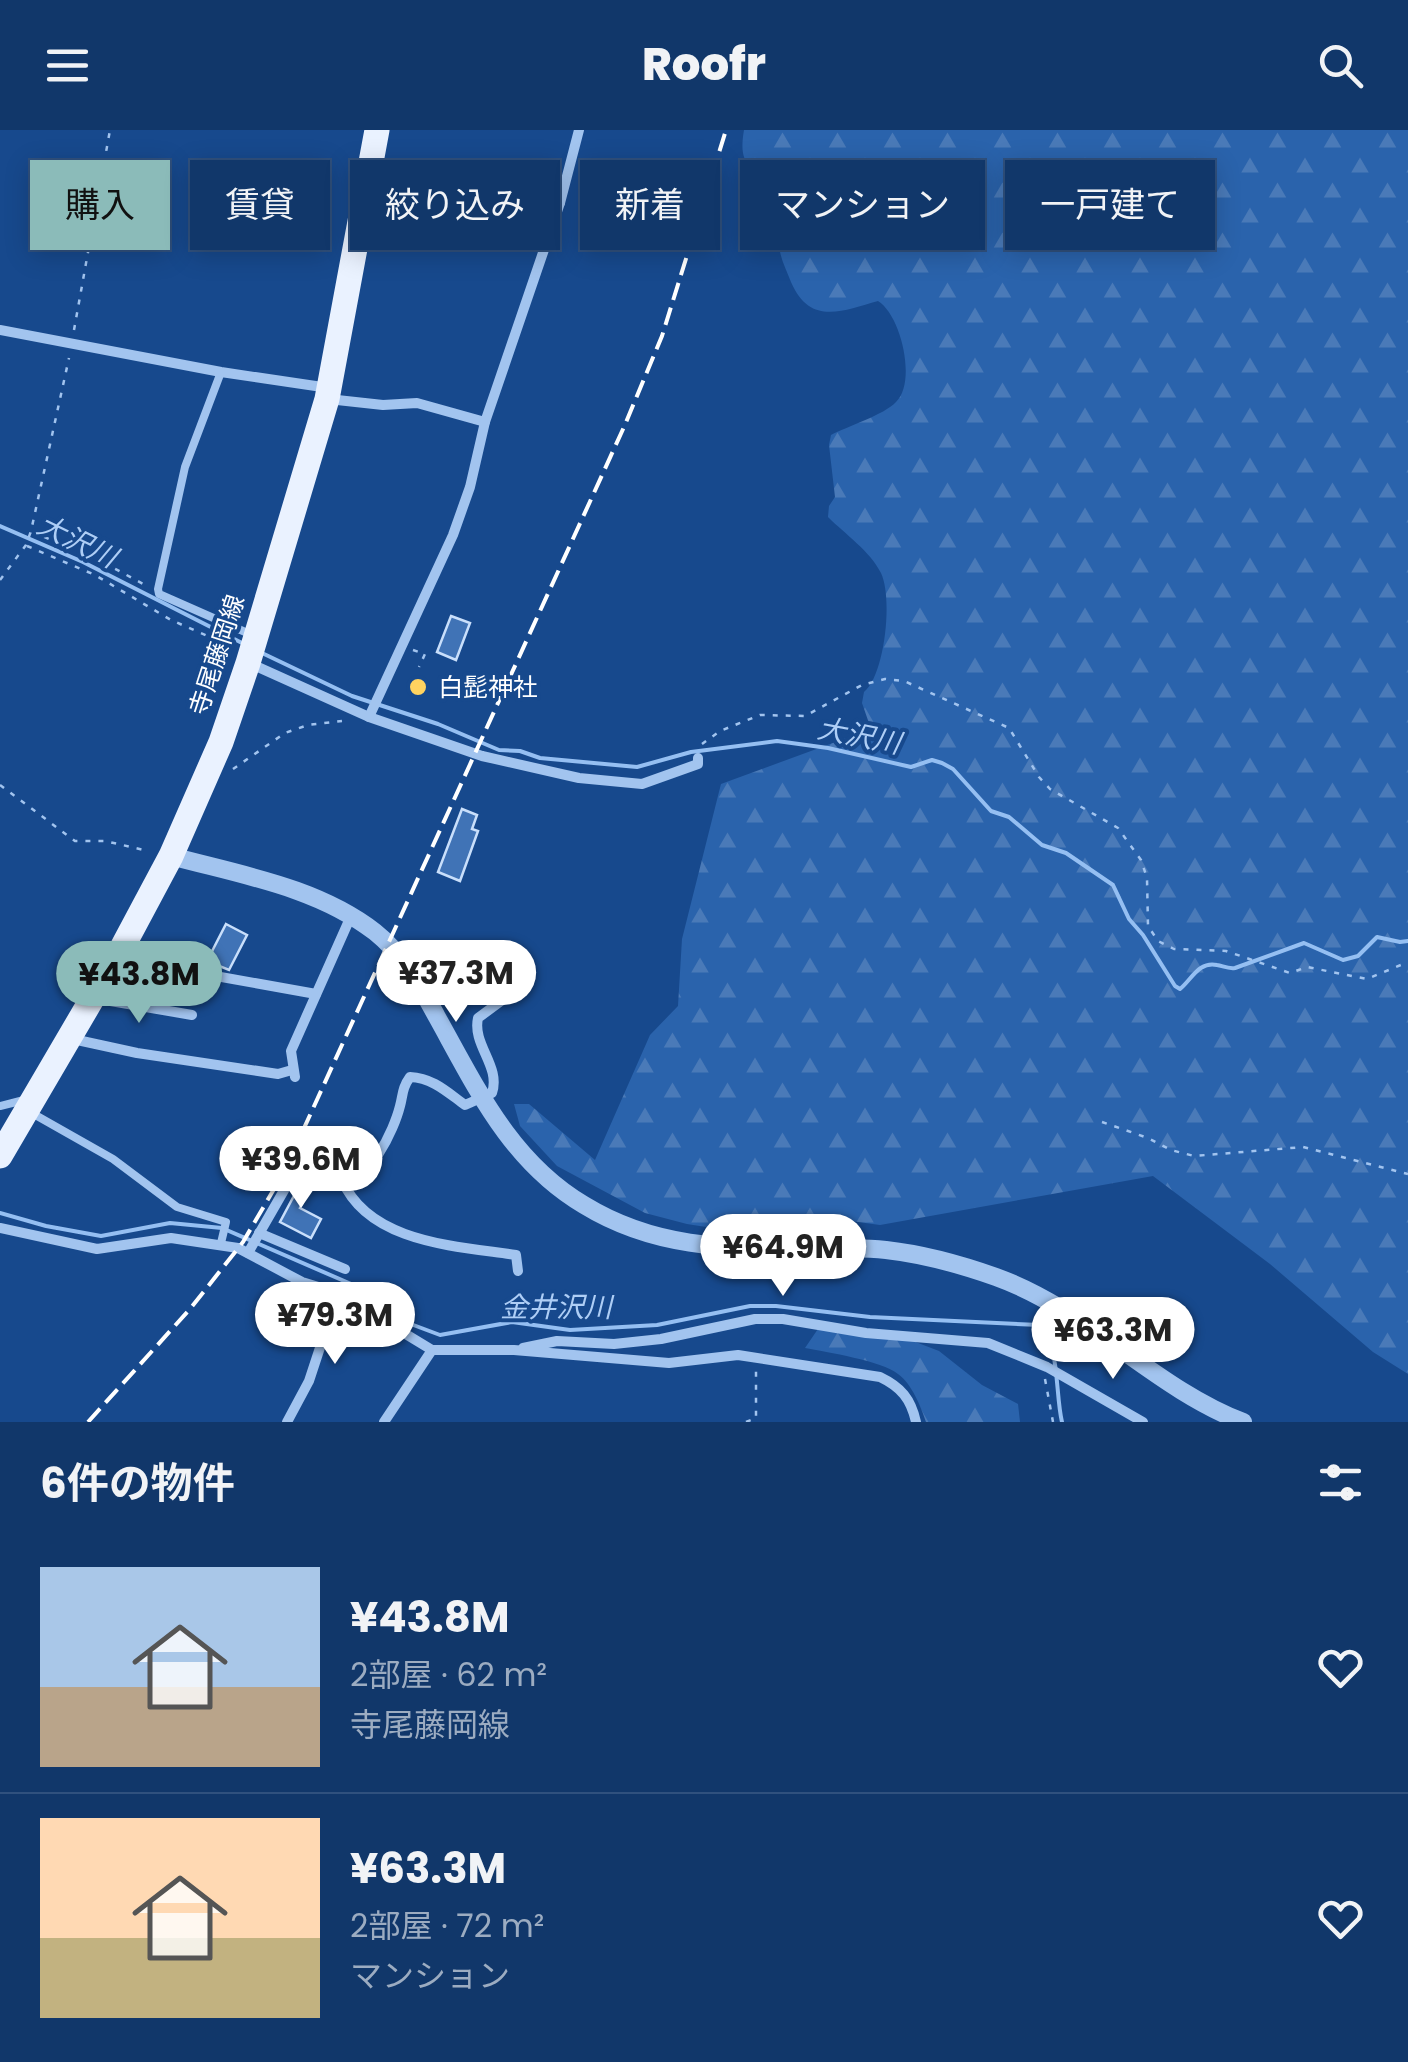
<!DOCTYPE html>
<html lang="ja">
<head>
<meta charset="utf-8">
<style>
  :root { --surface:#11376a; --page:#1a3f70; --text:#f1f3f6; --muted:#9cacc1; --line:#30517e; --accent:#8bbbb9 }
  body { margin:0; font-family:Poppins,"Noto Sans JP",sans-serif; background:var(--page); color:var(--text); height:100vh; display:flex; flex-direction:column; font-size:38px; white-space:nowrap }
  * { box-sizing:border-box; margin:0 }
  p { font-size:32px; color:var(--muted) }
  .icon { flex:none; width:55px; height:55px; fill:none; stroke:currentColor; stroke-width:2; stroke-linecap:round; stroke-linejoin:round }
  .map { position:relative; height:1292px; overflow:hidden }
  .drawer { display:flex; flex-direction:column; background:var(--surface); flex:1 }
  .drawer>* { flex:none }
  .hud { position:absolute; left:30px; top:30px; width:1350px; height:90px; display:flex; gap:20px }
  .price { position:absolute; translate:-50% -85px; padding:0 22px; border-radius:35px; background:#fff; color:#222; font-size:32px; line-height:65px; filter:drop-shadow(0 2px 5px #0008) }
  .price::after { content:''; position:absolute; left:50%; top:60px; width:30px; height:22px; margin-left:-15px; background:inherit; clip-path:polygon(0 0,100% 0,50% 100%) }
  .price.selected { background:var(--accent); color:#111 }
  ul { padding:0; list-style:none }
  li { display:flex; align-items:center; gap:30px; height:250px; padding:0 40px }
  li+li { border-top:2px solid var(--line) }
  li span { display:grid; place-items:center; flex:none; width:280px; height:200px; border-radius:0px; color:#555 }
  li>.icon { margin-inline-start:auto }
  span .icon { width:120px; height:120px; fill:#fffc; stroke-width:1 }
  li b { font-size:42px }
  h2 { display:flex; justify-content:space-between; align-items:center; height:120px; padding:0 40px; font-size:42px }
  .tag { padding:0 35px; border-radius:0px; background:var(--surface); box-shadow:0 5px 25px #0003,0 0 0 2px var(--line); font-size:35px; line-height:90px }
  .tag.selected { background:var(--accent); color:#111 }
  header { display:flex; justify-content:space-between; align-items:center; height:130px; padding:0 40px; background:var(--surface); font-size:45px; font-weight:800 }
  .map>svg:first-child { display:block }
  .forest { fill:url(#forest-firs) }
  .lines { fill:none; stroke-linecap:round; stroke-linejoin:round }
  .stream { stroke:#95bff2; stroke-width:4 }
  .building { fill:#4073b6; stroke:#c9dffb; stroke-width:2.5 }
  .path { stroke:#a2c4ef; stroke-width:2.5; stroke-dasharray:5 8; stroke-linecap:butt }
  .service { stroke:#a2c4ef; stroke-width:8 }
  .minor { stroke:#a2c4ef; stroke-width:10 }
  .tertiary { stroke:#a2c4ef; stroke-width:18 }
  .primary { stroke:#eaf2ff; stroke-width:25 }
  .rail { stroke:#fff; stroke-width:4; stroke-dasharray:18 8; stroke-linecap:butt }
  .poi-dot { fill:#ffd360; stroke:#17498d; stroke-width:4 }
  .labels { text-anchor:middle; dominant-baseline:central; stroke-width:8; stroke-linejoin:round; paint-order:stroke }
  .street-label { font-size:25px; fill:#fff; stroke:#17498d }
  .poi-label { font-size:25px; fill:#fff; stroke:#17498d; text-anchor:start }
  .water-label { font-size:28px; font-style:italic; fill:#aecef6; stroke:#17498d }
</style>
</head>
<body>
<header><svg class="icon" aria-label="menu" viewBox="0 0 24 24"><path d="M4 6h16M4 12h16M4 18h16"/></svg>Roofr<svg class="icon" aria-label="search" viewBox="0 0 24 24"><circle cx="10" cy="10" r="6"/><path d="M15 15l6 6"/></svg></header>
<div class="map">
<svg width="1408" height="1292" viewBox="0 0 1408 1292">
  <defs>
    <pattern id="forest-firs" width="22" height="20" patternUnits="userSpaceOnUse" patternTransform="scale(2.5)"><rect width="22" height="20" fill="#2a63ac"/><path d="M5 1l3.5 6h-7zM16 11l3.5 6h-7z" fill="#4a7ab8"/></pattern>
  </defs>
  <rect width="100%" height="100%" fill="#17498d"/>
  <!-- forest -->
  <g class="forest">
    <path d="M744,0h664v1244l-35,-22 -103,-88 -117,-88 -273,49 -80,-11 -62,18 -51,-8 -42,-11 -88,-47 -37,-40 -6,-22h15l66,56 55,-125 28,-29 4,-67 39,-155 150,-55 -9,-26 2,-11c21,-17 29,-94 17,-119 -11,-22 -36,-39 -53,-56l1,-11 6,-9 -6,-52 2,-10c17,-9 53,-20 65,-33 21,-20 5,-87 -18,-101 -36,10 -68,25 -87,-19 -5,-13 -11,-24 -12,-37 -1,-16 1,-41 -8,-55 -16,-27 -34,-19 -27,-60z"/>
    <path d="M820,1196l72,7 47,18 43,34 36,19 2,18h-94c-5,-15 -14,-38 -28,-48 -16,-13 -71,-22 -93,-26z"/>
  </g>
  <g class="lines">
    <!-- stream -->
    <g class="stream">
      <path d="M0,396l83,36 161,82"/>
      <path d="M262,523l90,43 86,28 61,26 21,1 20,7 97,9 54,-15 86,-11 51,7 83,19 21,-7 10,3 11,6 38,42 18,6 33,28 24,8 47,32 16,34 14,16 32,51 5,3c12,-10 19,-28 37,-24 6,1 11,4 18,3l69,-25 39,17 15,-4 19,-19 23,5 8,-1"/>
      <path d="M0,1083l46,13 55,10 69,-13 52,5 136,59 50,36 32,12 72,-13 58,8 87,-5 93,-19h26l94,11 169,8c21,17 16,69 23,97"/>
    </g>
  </g>
  <!-- building -->
  <g class="building">
    <path d="M451,486l19,7 -14,37 -19,-8z"/>
    <path d="M462,679l15,6 -5,14 6,2 -18,50 -22,-9z"/>
    <path d="M226,794l21,11 -18,35 -22,-9z"/>
    <path d="M305,1045l10,4 -15,29 21,11 -10,19 -31,-16z"/>
  </g>
  <g class="lines">
    <!-- path -->
    <g class="path">
      <path d="M74,200l36,-200"/>
      <path d="M32,402l63,26 52,28"/>
      <path d="M27,416l68,29 76,45 59,26"/>
      <path d="M0,450l26,-35 5,-14 38,-173"/>
      <path d="M413,520l12,4 -6,13"/>
      <path d="M702,614l18,-13 40,-16 45,1 57,-31 23,-6 19,2 105,47 30,49 11,12 68,39 23,32 6,18 1,48 10,15 16,8 52,2 64,22 17,-6 60,12 41,-17"/>
      <path d="M233,639l52,-36 23,-8 34,-4"/>
      <path d="M0,655l75,56h30l43,10"/>
      <path d="M1102,992l46,16 23,12 23,6 109,-9 105,27"/>
      <path d="M1045,1249l8,43"/>
      <path d="M746,1292l10,-4v-47"/>
    </g>
    <!-- service -->
    <g class="service">
      <path d="M221,242l-36,95 -27,122 1,5 93,41"/>
      <path d="M0,976l24,-6"/>
      <path d="M30,982l83,47 64,48 49,15 -5,21"/>
    </g>
    <!-- minor -->
    <g class="minor">
      <path d="M510,59l50,14"/>
      <path d="M0,200l221,42 108,16"/>
      <path d="M328,269l55,6 34,-2 68,19"/>
      <path d="M249,533l120,54 113,39 97,22 63,6 56,-20v-6"/>
      <path d="M369,587l84,-182 17,-48 15,-65 75,-219 19,-73"/>
      <path d="M115,828l201,36"/>
      <path d="M93,868l99,17"/>
      <path d="M68,908l69,15 141,21 14,-4"/>
      <path d="M295,947l-4,-26 60,-135"/>
      <path d="M342,1050c27,63 114,66 174,75l2,16"/>
      <path d="M0,1098l97,21 74,-11 67,10 64,34 36,11 94,57h82l155,13 69,-8 142,22c21,10 31,22 36,45"/>
      <path d="M259,1103l86,36"/>
      <path d="M248,1123l46,-80 9,-8c12,4 25,12 37,14 29,6 54,-49 60,-73 3,-11 2,-18 10,-29 23,1 37,15 55,28l27,-12c9,-27 -20,-48 -14,-75l27,-20 6,-11"/>
      <path d="M523,1218l34,-7 57,3 47,-5 94,-20h28l83,14 122,10 59,24 96,55"/>
      <path d="M287,1292l22,-41 29,-88"/>
      <path d="M384,1292l48,-72"/>
    </g>
    <!-- tertiary -->
    <path class="tertiary" d="M171,726c70,19 146,31 204,76 29,23 45,54 62,85 40,72 74,145 147,188 98,60 195,36 302,45 36,4 76,15 110,27 92,33 158,111 247,145"/>
    <!-- primary -->
    <path class="primary" d="M0,1026l123,-210 48,-90 50,-114 27,-79 79,-264 50,-269"/>
    <!-- rail -->
    <path class="rail" d="M88,1292l102,-113 53,-67 41,-70 340,-745 38,-91 64,-206"/>
  </g>
  <!-- markers -->
  <circle class="poi-dot" cx="418" cy="557" r="10"/>
  <g class="labels">
    <!-- street labels -->
    <g class="street-label">
      <text transform="translate(217 525) rotate(-72)">寺尾藤岡線</text>
    </g>
    <!-- poi labels -->
    <g class="poi-label">
      <text x="438" y="557">白髭神社</text>
    </g>
    <!-- water labels -->
    <g class="water-label">
      <text transform="translate(77 411) rotate(26)">大沢川</text>
      <text transform="translate(859 606) rotate(11)">大沢川</text>
      <text x="556" y="1177">金井沢川</text>
    </g>
  </g>
</svg>
<b class="price" style="left:456px;top:895px">¥37.3M</b>
<b class="price selected" style="left:139px;top:896px">¥43.8M</b>
<b class="price" style="left:301px;top:1081px">¥39.6M</b>
<b class="price" style="left:783px;top:1169px">¥64.9M</b>
<b class="price" style="left:335px;top:1237px">¥79.3M</b>
<b class="price" style="left:1113px;top:1252px">¥63.3M</b>
<div class="hud">
<a class="tag selected">購入</a>
<a class="tag">賃貸</a>
<a class="tag">絞り込み</a>
<a class="tag">新着</a>
<a class="tag">マンション</a>
<a class="tag">一戸建て</a>
</div>
</div>
<section class="drawer">
<h2>6件の物件<svg class="icon" aria-label="filters" viewBox="0 0 24 24"><path d="M4 7h16M4 17h16"/><circle cx="9" cy="7" r="2"/><circle cx="15" cy="17" r="2"/></svg></h2>
<ul>
<li><span style="background:linear-gradient(#a9c7e8 60%,#b9a48a 0)"><svg class="icon" aria-label="home" viewBox="0 0 24 24"><path d="M3 11l9-7 9 7M6 9v11h12V9"/></svg></span><div><b>¥43.8M</b><p>2部屋 · 62 m²</p><p>寺尾藤岡線</p></div><svg class="icon" aria-label="heart" viewBox="0 0 24 24"><path d="M12 20l-8-8c-3-5 5-10 8-4 3-6 11-1 8 4z"/></svg></li>
<li><span style="background:linear-gradient(#ffd9b3 60%,#c2b280 0)"><svg class="icon" aria-label="home" viewBox="0 0 24 24"><path d="M3 11l9-7 9 7M6 9v11h12V9"/></svg></span><div><b>¥63.3M</b><p>2部屋 · 72 m²</p><p>マンション</p></div><svg class="icon" aria-label="heart" viewBox="0 0 24 24"><path d="M12 20l-8-8c-3-5 5-10 8-4 3-6 11-1 8 4z"/></svg></li>
</ul>
</section>
</body>
</html>
